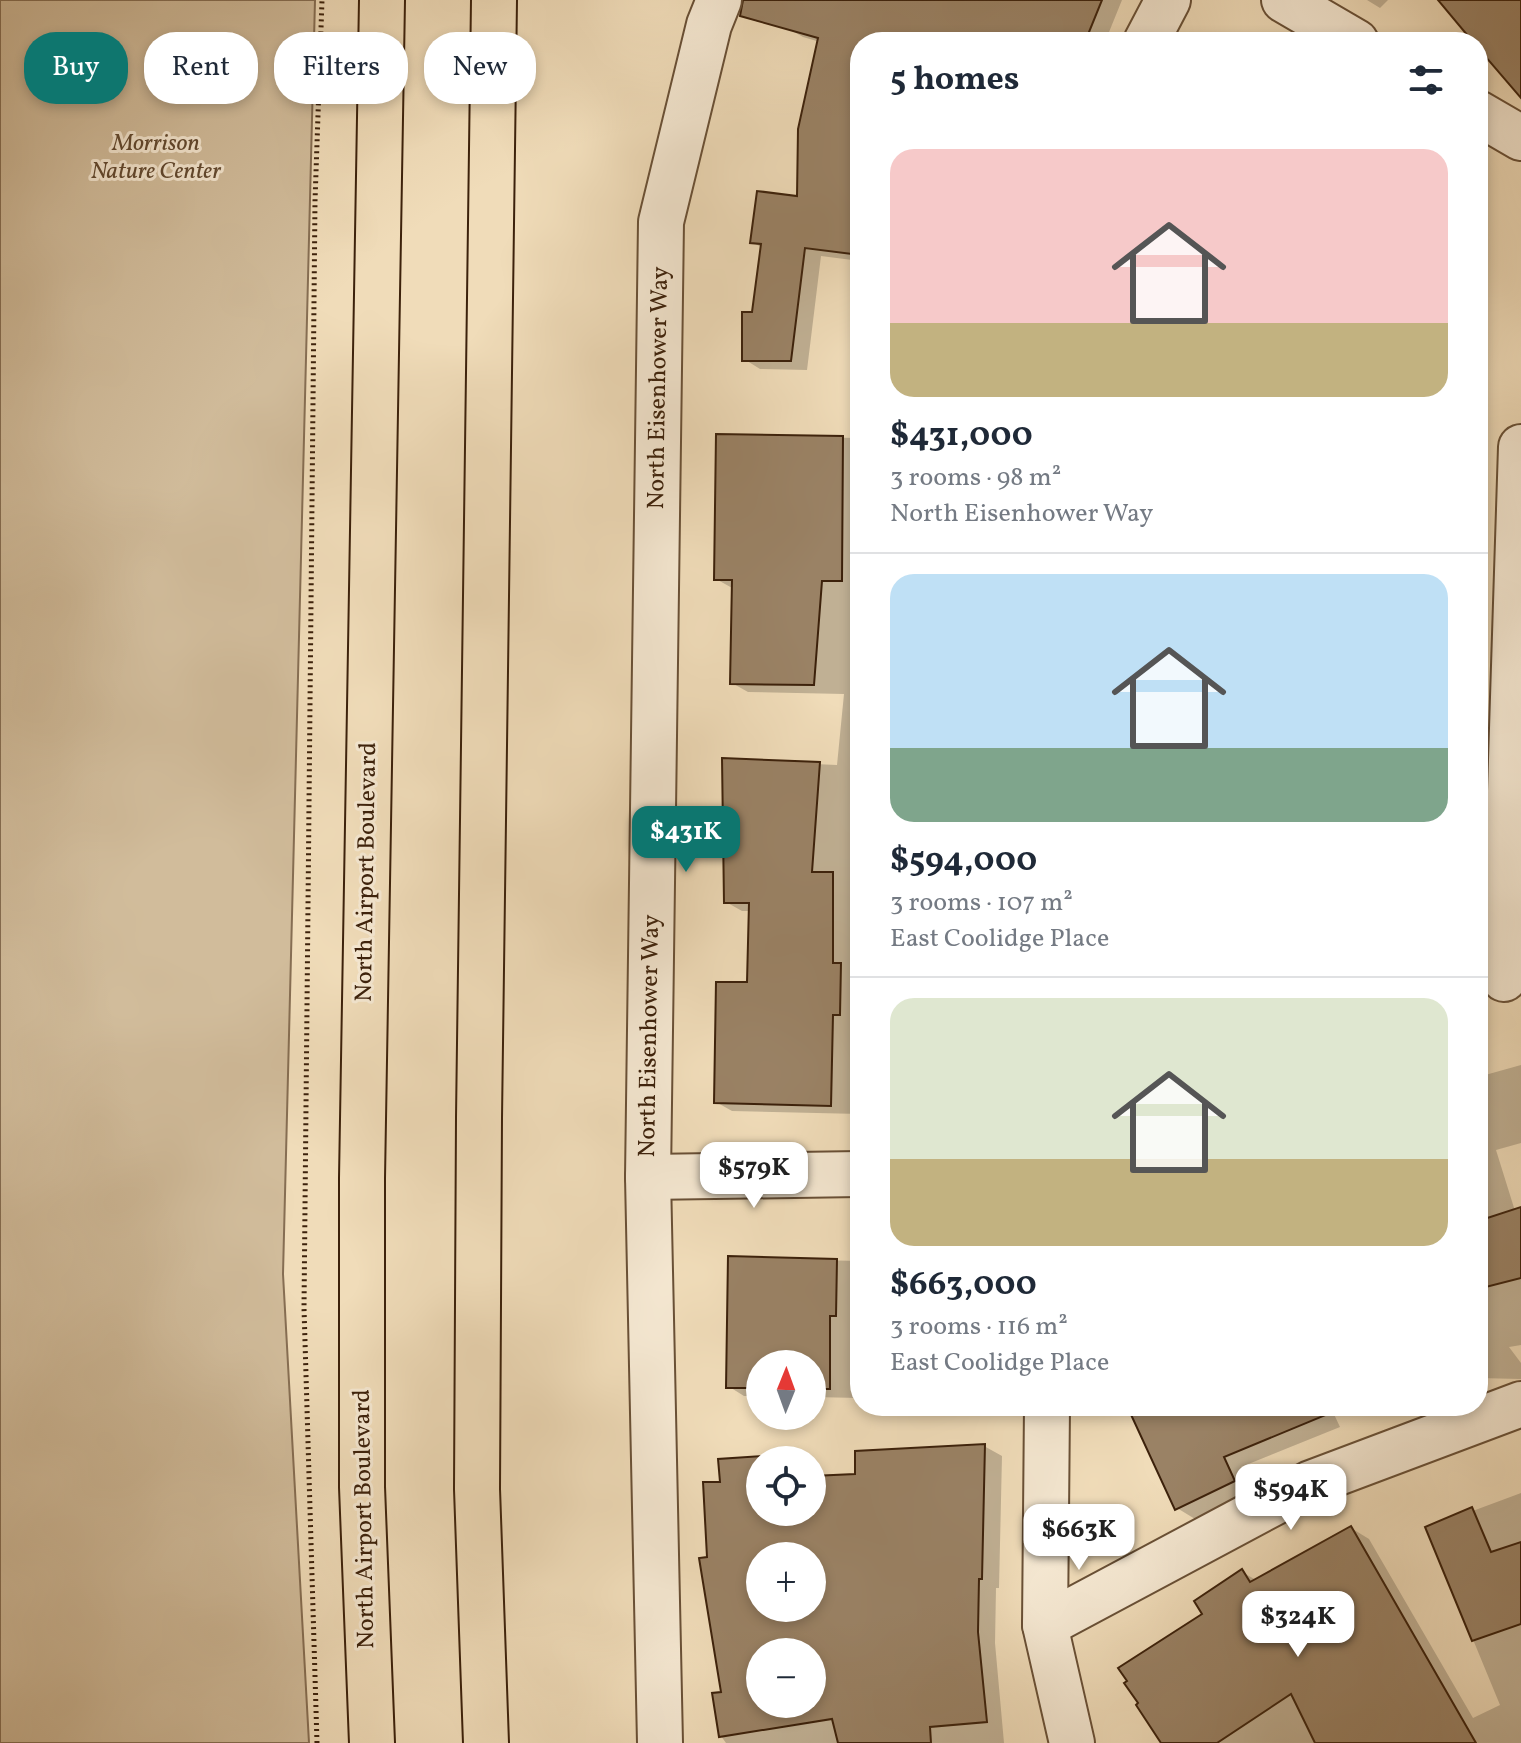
<!DOCTYPE html>
<html lang="en">
<head>
<meta charset="utf-8">
<style>
  :root { --surface:#fff; --page:#f6f6f7; --text:#1f2937; --muted:#747a83; --line:#e0e1e3; --accent:#0f766e }
  body { margin:0; font-family:Vollkorn,serif; background:var(--page); color:var(--text); height:100vh; display:flex; flex-direction:column; font-size:30px; white-space:nowrap }
  * { box-sizing:border-box; margin:0 }
  p { font-size:26px; color:var(--muted) }
  .icon { flex:none; width:44px; height:44px; fill:none; stroke:currentColor; stroke-width:2; stroke-linecap:round; stroke-linejoin:round }
  .map { position:relative; flex:1; overflow:hidden }
  .drawer { position:absolute; left:850px; top:32px; width:638px; height:1384px; display:flex; flex-direction:column; background:var(--surface); border-radius:32px; box-shadow:0 4px 12px #0003 }
  .drawer>* { flex:none }
  .banner { position:absolute; left:24px; top:32px; width:706px; height:72px; display:flex; gap:16px }
  .needle { width:52px; rotate:1deg }
  .tools { position:absolute; left:746px; top:1350px; display:grid; gap:16px }
  .tools a { display:grid; place-items:center; width:80px; height:80px; border-radius:50%; background:var(--surface); box-shadow:0 4px 12px #0003; font-size:40px }
  .price { position:absolute; translate:-50% -68px; padding:0 18px; border-radius:16px; background:#fff; color:#222; font-size:26px; line-height:52px; filter:drop-shadow(0 2px 4px #0008) }
  .price::after { content:''; position:absolute; left:50%; top:48px; width:24px; height:18px; margin-left:-12px; background:inherit; clip-path:polygon(0 0,100% 0,50% 100%) }
  .price.current { background:var(--accent); color:#fff }
  ul { padding:0; list-style:none }
  li { display:grid; align-content:center; gap:16px; height:424px; padding:0 40px }
  li+li { border-top:2px solid var(--line) }
  li span { display:grid; place-items:center; height:248px; border-radius:24px; color:#555 }
  li>.icon { margin-inline-start:auto }
  span .icon { width:144px; height:144px; fill:#fffc; stroke-width:1 }
  li b { font-size:34px }
  h2 { display:flex; justify-content:space-between; align-items:center; height:96px; padding:0 40px; font-size:34px }
  .chip { padding:0 28px; border-radius:32px; background:var(--surface); box-shadow:0 4px 12px #0003; font-size:28px; line-height:72px }
  .chip.current { background:var(--accent); color:#fff }
  .map>svg:first-child { display:block }
  .green { fill:#d1bc9b; stroke:#866e53; stroke-width:2 }
  .shadow { fill:#0003; fill-rule:evenodd }
  .building { fill:#9a8265; stroke:#3c210b; stroke-width:2; fill-rule:evenodd }
  .lines { fill:none; stroke-linecap:round; stroke-linejoin:round }
  .minor-casing { stroke:#695036; stroke-width:48 }
  .primary-casing { stroke:#3c210b; stroke-width:48 }
  .path { stroke:#3c210b; stroke-width:5; stroke-dasharray:2 4; stroke-linecap:butt }
  .minor { stroke:#f5e8d2; stroke-width:44 }
  .primary { stroke:#f0dcb9; stroke-width:44 }
  .labels { text-anchor:middle; dominant-baseline:central; stroke-width:6; stroke-linejoin:round; paint-order:stroke }
  .park-label { font-size:24px; font-style:italic; fill:#61482f; stroke:#f5e8d2 }
  .street-label { font-size:24px; fill:#3c210b; stroke:#f5e8d2 }
</style>
</head>
<body>
<div class="map">
<svg width="1521" height="1743" viewBox="0 0 1521 1743">
  <rect width="100%" height="100%" fill="#f0dcb9"/>
  <filter id="stains"><feTurbulence type="fractalNoise" baseFrequency=".0025" numOctaves="4"/><feColorMatrix values="0 0 0 0 .2 0 0 0 0 .09 0 0 0 0 .02 0 0 0 .5 -.17"/></filter>
  <radialGradient id="worn" r=".72"><stop offset=".6" stop-color="#630" stop-opacity="0"/><stop offset="1" stop-color="#630" stop-opacity=".3"/></radialGradient>
  <!-- green -->
  <path class="green" d="M0,0h315l-32,1274 26,469h-309z"/>
  <!-- shadow -->
  <g class="shadow">
    <path d="M795,0h327l-17,42h-245v219l-39,-5 -14,114 -47,-1 -16,-10 10,-45 9,-66 -11,-6 47,-44 21,-156 -17,-5 -16,-9z"/>
    <path d="M1367,0h21l-8,8z"/>
    <path d="M718,436l142,2v676l-128,-3 -16,-9 33,-118 2,-73h-9l-16,-9 -2,-142 113,5 7,-71 -96,-2 -16,-9 2,-94 -18,-10z"/>
    <path d="M1521,1065v78l-25,7 19,61 6,-2v136l-12,2 12,16v16l-43,-1v-301z"/>
    <path d="M730,1258l130,3v137l-48,-1v-33h-52v32h-16l-16,-10z"/>
    <path d="M1128,1406h218l-14,4 8,17 -99,40 11,24 -57,28 -18,-11z"/>
    <path d="M984,1446l18,10 -3,132h-3l-1,55 9,100h-278l-5,-7 2,-43 -14,-134 13,-75 39,-26 3,2h-4v52h52v-34l45,-2zM760,1556h52v52h-52zM760,1652h52v52h-52z"/>
    <path d="M1521,1493v250h-353l37,-129 37,-42 14,8 95,-52 18,11 104,179 27,-13 -73,-177z"/>
  </g>
  <!-- building -->
  <g class="building">
    <path d="M743,0h359l-17,42h-225v213l-55,-7 -14,113h-49v-49h10l9,-68 -11,-1 7,-52 40,5 1,-67 20,-91 -78,-22z"/>
    <path d="M1438,0h83v98l-43,-50v-6h-5z"/>
    <path d="M716,434l127,2 -1,145h-20l-8,104 -84,-1 2,-104h-18z"/>
    <path d="M722,758l98,4 -8,110h21v91h8l-1,52h-7l-2,91 -117,-3 2,-121h31l2,-79h-25z"/>
    <path d="M1521,1207v71l-43,11v-68z"/>
    <path d="M728,1256l109,3 -1,57h-6v73h-18v-25h-52v24h-34z"/>
    <path d="M1127,1406h217l1,1 -121,50 11,24 -60,29z"/>
    <path d="M985,1444l-3,135h-3l-1,53 9,90 -57,5 1,16h-93l-6,-24 -113,18 -7,-44 9,-1 -22,-134 8,-1 -4,-75h17l-2,-23 44,-3 -2,56h52v-36l43,-2v-23zM760,1556h52v52h-52zM760,1652h52v52h-52z"/>
    <path d="M1472,1507l19,45 30,-10v82l-49,17 -47,-114z"/>
    <path d="M1351,1526l125,217h-161l-24,-49 -74,49h-56l-25,-38 2,-2 -14,-20 3,-2 -9,-13 84,-54 -8,-13 48,-32 8,13z"/>
  </g>
  <g class="lines">
    <defs>
      <g id="minor">
        <path d="M1284,0l72,42"/>
        <path d="M1146,42l22,-42"/>
        <path d="M1478,113l43,25"/>
        <path d="M1504,979l17,-532"/>
        <path d="M648,1177l212,-3"/>
        <path d="M1047,1406l-2,219 27,118"/>
        <path d="M1045,1625l266,-142 210,-79"/>
        <path d="M660,1743l-12,-566 13,-955 48,-197 10,-25"/>
      </g>
      <g id="primary">
        <path d="M372,1743l-10,-256v-309l20,-1178"/>
        <path d="M486,1743l-9,-254 2,-371 15,-1118"/>
      </g>
    </defs>
    <!-- minor casing -->
    <use href="#minor" class="minor-casing"/>
    <!-- primary casing -->
    <use href="#primary" class="primary-casing"/>
    <!-- path -->
    <path class="path" d="M317,1743l-13,-435 11,-1107 7,-201"/>
    <!-- minor -->
    <use href="#minor" class="minor"/>
    <!-- primary -->
    <use href="#primary" class="primary"/>
  </g>
  <g class="labels">
    <!-- park labels -->
    <g class="park-label">
      <text x="156" y="144">Morrison<tspan x="156" dy="28">Nature Center</tspan></text>
    </g>
    <!-- street labels -->
    <g class="street-label">
      <text transform="translate(659 388) rotate(-89)">North Eisenhower Way</text>
      <text transform="translate(367 872) rotate(-89)">North Airport Boulevard</text>
      <text transform="translate(650 1036) rotate(-89)">North Eisenhower Way</text>
      <text transform="translate(365 1519) rotate(-91)">North Airport Boulevard</text>
    </g>
  </g>
  <rect width="100%" height="100%" filter="url(#stains)"/>
  <rect width="100%" height="100%" fill="url(#worn)"/>
</svg>
<div class="tools">
<a><svg class="needle" viewBox="-14 -14 28 28"><path d="M0-13l5 13h-10z" fill="#e53935"/><path d="M0 13l5-13h-10z" fill="#747a83"/></svg></a>
<a><svg class="icon" aria-label="locate" viewBox="0 0 24 24"><circle cx="12" cy="12" r="6"/><path d="M12 2v4M12 18v4M2 12h4M18 12h4"/></svg></a>
<a>+</a>
<a>−</a>
</div>
<b class="price current" style="left:686px;top:874px">$431K</b>
<b class="price" style="left:754px;top:1210px">$579K</b>
<b class="price" style="left:1291px;top:1532px">$594K</b>
<b class="price" style="left:1079px;top:1572px">$663K</b>
<b class="price" style="left:1298px;top:1659px">$324K</b>
<div class="banner">
<a class="chip current">Buy</a>
<a class="chip">Rent</a>
<a class="chip">Filters</a>
<a class="chip">New</a>
</div>
<section class="drawer">
<h2>5 homes<svg class="icon" aria-label="filters" viewBox="0 0 24 24"><path d="M4 7h16M4 17h16"/><circle cx="9" cy="7" r="2"/><circle cx="15" cy="17" r="2"/></svg></h2>
<ul>
<li><span style="background:linear-gradient(#f6c9c9 70%,#c2b280 0)"><svg class="icon" aria-label="home" viewBox="0 0 24 24"><path d="M3 11l9-7 9 7M6 9v11h12V9"/></svg></span><div><b>$431,000</b><p>3 rooms · 98 m²</p><p>North Eisenhower Way</p></div></li>
<li><span style="background:linear-gradient(#bfe0f5 70%,#7fa58c 0)"><svg class="icon" aria-label="home" viewBox="0 0 24 24"><path d="M3 11l9-7 9 7M6 9v11h12V9"/></svg></span><div><b>$594,000</b><p>3 rooms · 107 m²</p><p>East Coolidge Place</p></div></li>
<li><span style="background:linear-gradient(#dfe7d0 65%,#c2b280 0)"><svg class="icon" aria-label="home" viewBox="0 0 24 24"><path d="M3 11l9-7 9 7M6 9v11h12V9"/></svg></span><div><b>$663,000</b><p>3 rooms · 116 m²</p><p>East Coolidge Place</p></div></li>
</ul>
</section>
</div>
</body>
</html>
